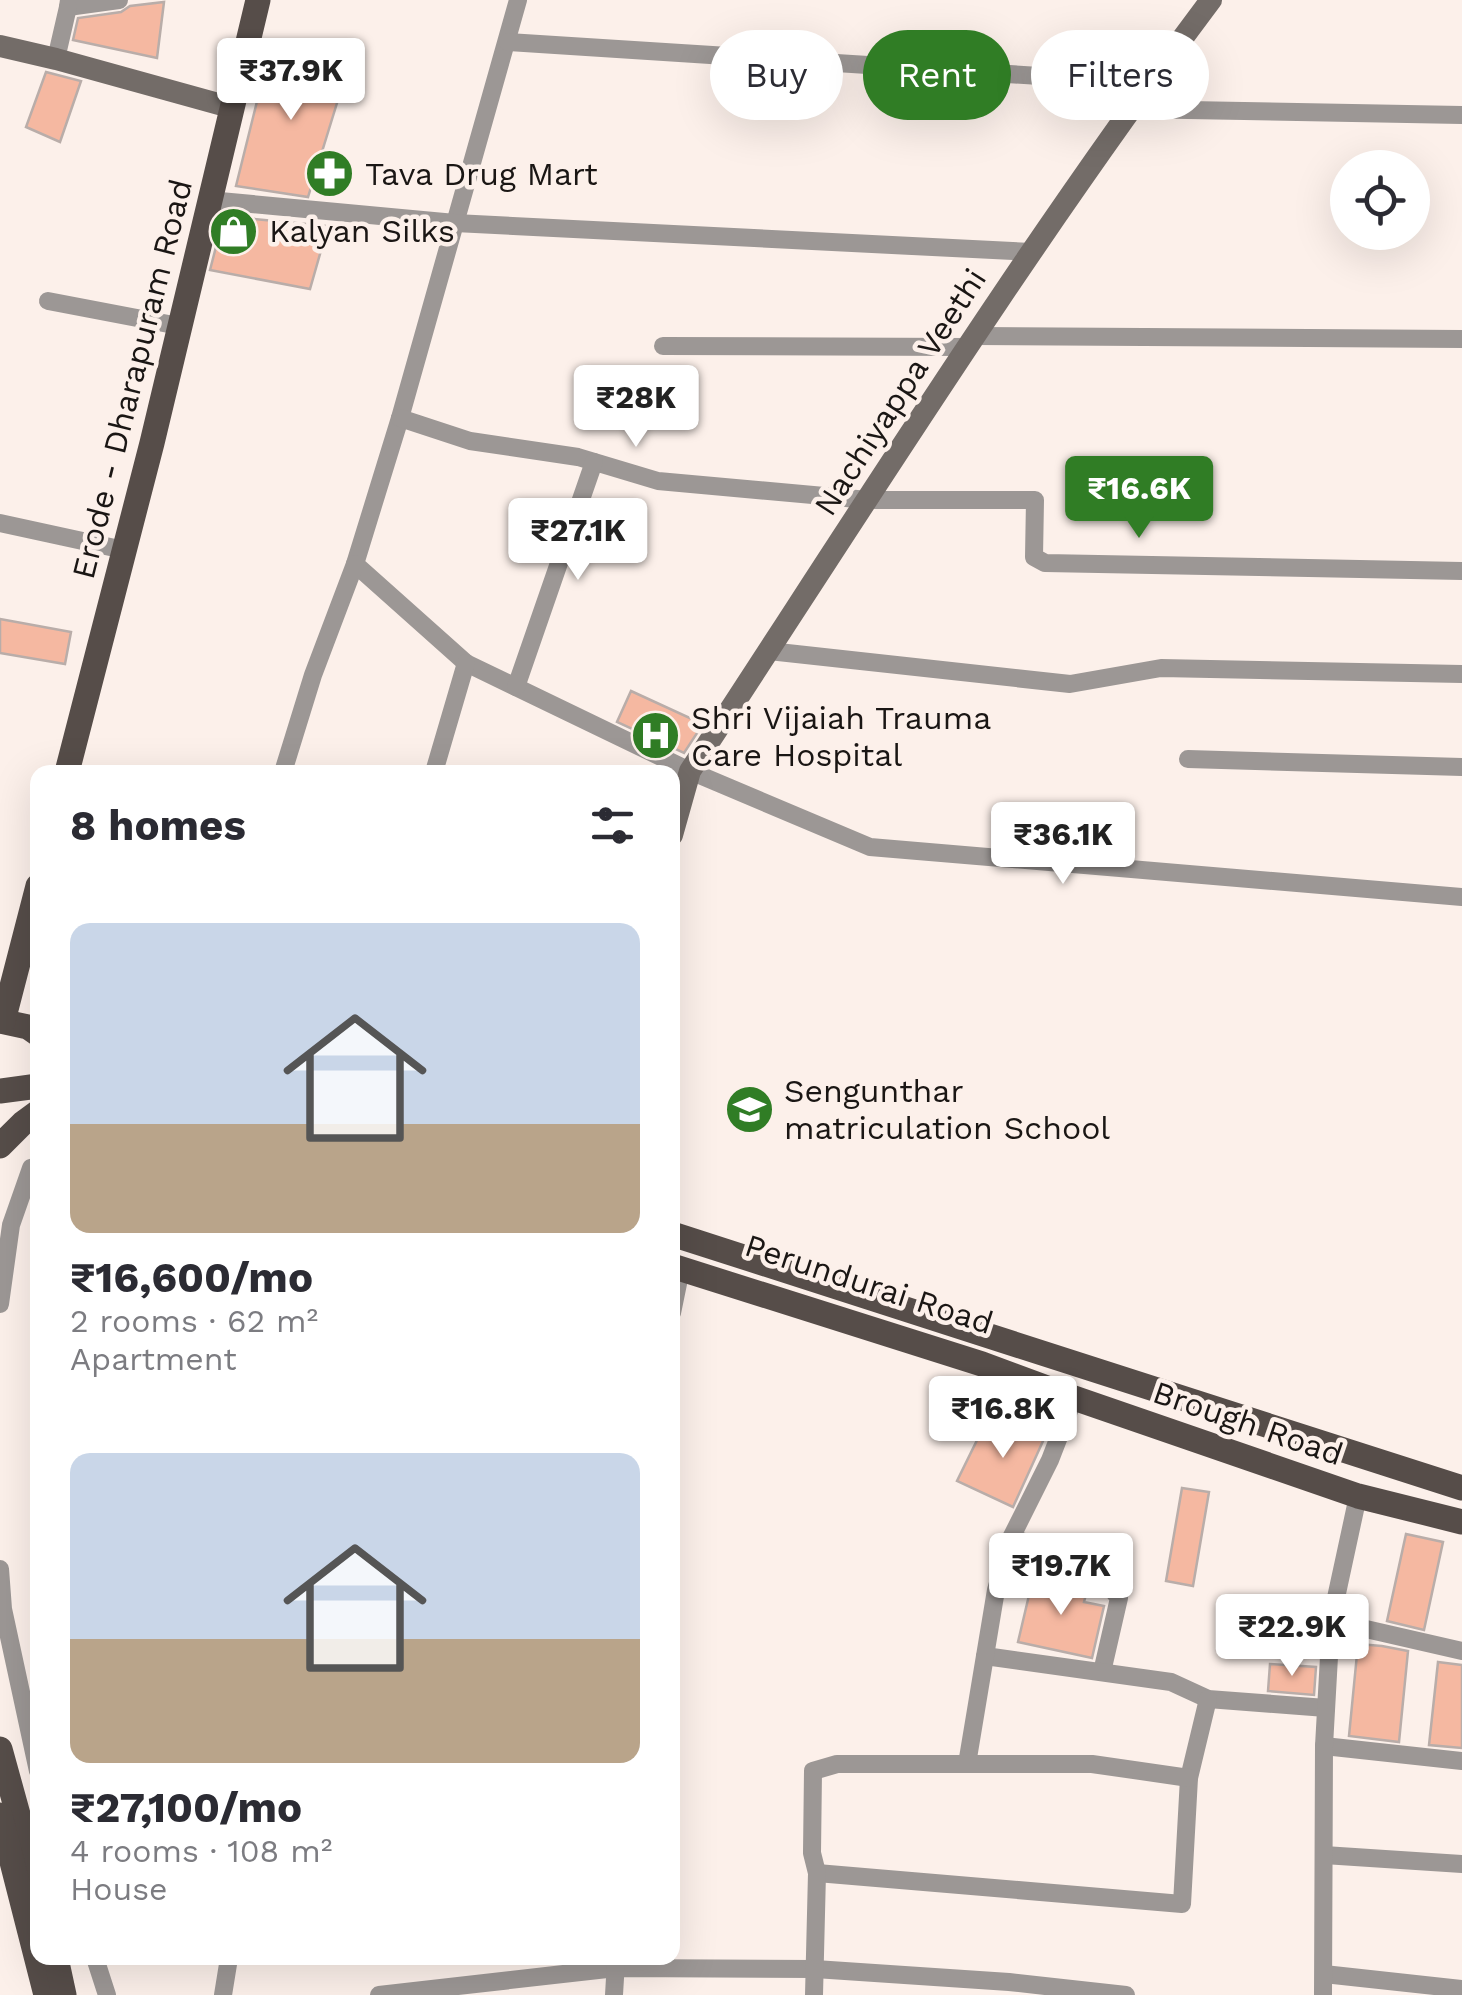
<!DOCTYPE html>
<html lang="en">
<head>
<meta charset="utf-8">
<style>
  :root { --surface:#fff; --page:#f2f2f3; --text:#2b2b33; --muted:#7c7c81; --accent:#307d25 }
  body { margin:0; font-family:"Work Sans",sans-serif; background:var(--page); color:var(--text); height:100vh; display:flex; flex-direction:column; font-size:38px; white-space:nowrap }
  * { box-sizing:border-box; margin:0 }
  p { font-size:32px; color:var(--muted) }
  .icon { flex:none; width:55px; height:55px; fill:none; stroke:currentColor; stroke-width:2; stroke-linecap:round; stroke-linejoin:round }
  .map { position:relative; flex:1; overflow:hidden }
  .drawer { position:absolute; left:30px; top:765px; width:650px; height:1200px; display:flex; flex-direction:column; background:var(--surface); border-radius:20px; box-shadow:0 10px 40px #0002 }
  .drawer>* { flex:none }
  .banner { position:absolute; left:710px; top:30px; width:600px; height:90px; display:flex; gap:20px }
  .buttons { position:absolute; left:1330px; top:150px; display:grid; gap:20px }
  .buttons a { display:grid; place-items:center; width:100px; height:100px; border-radius:50%; background:var(--surface); box-shadow:0 10px 40px #0002; font-size:50px }
  .price { position:absolute; translate:-50% -85px; padding:0 22px; border-radius:10px; background:#fff; color:#222; font-size:32px; line-height:65px; filter:drop-shadow(0 2px 5px #0008) }
  .price::after { content:''; position:absolute; left:50%; top:60px; width:30px; height:22px; margin-left:-15px; background:inherit; clip-path:polygon(0 0,100% 0,50% 100%) }
  .price.selected { background:var(--accent); color:#fff }
  ul { padding:0; list-style:none }
  li { display:grid; align-content:center; gap:20px; height:530px; padding:0 40px }
  li span { display:grid; place-items:center; height:310px; border-radius:20px; color:#555 }
  li>.icon { margin-inline-start:auto }
  span .icon { width:180px; height:180px; fill:#fffc; stroke-width:1 }
  li b { font-size:42px }
  h2 { display:flex; justify-content:space-between; align-items:center; height:120px; padding:0 40px; font-size:42px }
  .tag { padding:0 35px; border-radius:45px; background:var(--surface); box-shadow:0 10px 40px #0002; font-size:35px; line-height:90px }
  .tag.selected { background:var(--accent); color:#fff }
  .map>svg:first-child { display:block }
  .building { fill:#f5b8a1; stroke:#b9ada9; stroke-width:2.5 }
  .lines { fill:none; stroke-linecap:round; stroke-linejoin:round }
  .street { stroke:#9c9795; stroke-width:18 }
  .secondary { stroke:#736c68; stroke-width:22 }
  .primary { stroke:#564d49; stroke-width:25 }
  .primary-bridge { stroke:#564d49; stroke-width:25 }
  .labels { text-anchor:middle; dominant-baseline:central; stroke-width:9; stroke-linejoin:round; paint-order:stroke }
  .poi-label { font-size:32px; fill:#1a1614; stroke:#fcf0ea; text-anchor:start }
  .street-label { font-size:32px; fill:#1a1614; stroke:#fcf0ea }
</style>
</head>
<body>
<div class="map">
<svg width="1462" height="1995" viewBox="0 0 1462 1995">
  <rect width="100%" height="100%" fill="#fcf0ea"/>
  <!-- building -->
  <g class="building">
    <path d="M164,2l-7,56 -84,-18 5,-22 43,-6 9,-6z"/>
    <path d="M270,49l79,15 -41,133 -72,-11z"/>
    <path d="M46,72l35,9 -21,61 -34,-15z"/>
    <path d="M224,216l104,10 -18,63 -100,-19z"/>
    <path d="M0,619l71,13 -6,32 -65,-11z"/>
    <path d="M631,691l72,33 -19,29 -67,-31z"/>
    <path d="M1022,1417l26,13 -35,77 -56,-26 28,-57 27,13z"/>
    <path d="M1182,1488l27,4 -16,94 -27,-5z"/>
    <path d="M1406,1534l37,8 -19,88 -37,-9z"/>
    <path d="M1034,1574l54,13 -4,15 20,4 -12,52 -74,-16z"/>
    <path d="M1358,1644l24,2 26,5 -9,91 -50,-6z"/>
    <path d="M1438,1662l24,3v83l-33,-3z"/>
    <path d="M1270,1664l46,3 -2,28 -46,-4z"/>
  </g>
  <g class="lines">
    <!-- street -->
    <g class="street">
      <path d="M69,0l-1,7 51,-7"/>
      <path d="M518,0l-118,418 -45,146 111,99 224,108 180,76 592,50"/>
      <path d="M508,42l641,41"/>
      <path d="M56,59l12,-52"/>
      <path d="M1132,109l330,6"/>
      <path d="M209,200l246,23 576,29"/>
      <path d="M48,301l131,25"/>
      <path d="M976,336l486,3"/>
      <path d="M663,346l305,1"/>
      <path d="M400,418l70,23 108,16 80,24 210,19h167l-1,57 11,6 417,8"/>
      <path d="M0,523l124,27"/>
      <path d="M769,651l301,33 91,-16 301,6"/>
      <path d="M516,687l78,-225"/>
      <path d="M1188,759l274,8"/>
      <path d="M283,772l30,-97 42,-111"/>
      <path d="M434,772l32,-109"/>
      <path d="M0,1304l11,-79 20,-57 7,-2"/>
      <path d="M672,1313l9,-44"/>
      <path d="M1011,1538l79,24 29,36 -17,74"/>
      <path d="M0,1569l3,40 35,162"/>
      <path d="M1331,1621l131,30"/>
      <path d="M985,1656l186,26 37,17 118,9"/>
      <path d="M1324,1746l138,15"/>
      <path d="M967,1764l29,-174 15,-52 39,-78 24,-62"/>
      <path d="M1324,1855l138,9"/>
      <path d="M817,1873l365,31 7,-126 19,-79"/>
      <path d="M95,1958l12,37"/>
      <path d="M1324,1974l138,15"/>
      <path d="M223,1995l6,-37"/>
      <path d="M379,1995l237,-27 199,1 194,13 117,13"/>
      <path d="M614,1995l2,-34"/>
      <path d="M814,1995l3,-122 -5,-20 1,-82 24,-7h255l97,14"/>
      <path d="M1323,1995l1,-249 7,-125 27,-125"/>
    </g>
    <!-- secondary -->
    <g class="secondary">
      <path d="M0,46l56,13 177,49"/>
      <path d="M672,835l18,-64c170,-259 335,-523 521,-771"/>
    </g>
    <!-- primary -->
    <g class="primary">
      <path d="M67,772l85,-329 106,-443"/>
      <path d="M0,1021l28,6 10,7"/>
      <path d="M3,1021l35,-135"/>
      <path d="M0,1091l38,-5"/>
      <path d="M672,1234l790,254"/>
      <path d="M672,1266l310,98 92,34 284,98 104,26"/>
      <path d="M0,1749l38,138"/>
      <path d="M0,1815l46,180"/>
      <path d="M56,1958l8,37"/>
    </g>
    <!-- primary-bridge -->
    <path class="primary-bridge" d="M0,1146l23,-23 15,-11"/>
  </g>
  <!-- icons -->
  <defs>
    <symbol id="pharmacy-disc" viewBox="-11 -11 22 22"><circle r="9.5" fill="#307d25" stroke="#fcf0ea"/><path d="M-2-6h4v4h4v4h-4v4h-4v-4h-4v-4h4Z" fill="#fff"/></symbol>
    <symbol id="shop-disc" viewBox="-11 -11 22 22"><circle r="9.5" fill="#307d25" stroke="#fcf0ea"/><path d="M-5-2.5h2.3a2.7 3.5 0 0 1 5.4 0H5L5.5 6h-11ZM-1.5-2.5h3a1.5 2.3 0 0 0-3 0Z" fill="#fff"/></symbol>
    <symbol id="hospital-disc" viewBox="-11 -11 22 22"><circle r="9.5" fill="#307d25" stroke="#fcf0ea"/><path d="M-5-5h3v3.5h4V-5h3V5h-3V1.5h-4V5h-3Z" fill="#fff"/></symbol>
    <symbol id="school-disc" viewBox="-11 -11 22 22"><circle r="9.5" fill="#307d25" stroke="#fcf0ea"/><path d="M0-5L7-2L0 1L-7-2ZM-4 1L0 2.5L4 1V4Q0 6-4 4Z" fill="#fff"/></symbol>
  </defs>
  <g fill-rule="evenodd">
    <use href="#pharmacy-disc" x="302" y="146" width="55" height="55"/>
    <use href="#shop-disc" x="206" y="204" width="55" height="55"/>
    <use href="#hospital-disc" x="628" y="708" width="55" height="55"/>
    <use href="#school-disc" x="722" y="1082" width="55" height="55"/>
  </g>
  <g class="labels">
    <!-- poi labels -->
    <g class="poi-label">
      <text x="365" y="174">Tava Drug Mart</text>
      <text x="269" y="231">Kalyan Silks</text>
      <text x="691" y="718">Shri Vijaiah Trauma<tspan x="691" dy="37">Care Hospital</tspan></text>
      <text x="784" y="1091">Sengunthar<tspan x="784" dy="37">matriculation School</tspan></text>
    </g>
    <!-- street labels -->
    <g class="street-label">
      <text transform="translate(132 379) rotate(-76)">Erode - Dharapuram Road</text>
      <text transform="translate(900 392) rotate(-57)">Nachiyappa Veethi</text>
      <text transform="translate(869 1284) rotate(18)">Perundurai Road</text>
      <text transform="translate(1248 1423) rotate(19)">Brough Road</text>
    </g>
  </g>
</svg>
<div class="buttons">
<a><svg class="icon" aria-label="locate" viewBox="0 0 24 24"><circle cx="12" cy="12" r="6"/><path d="M12 2v4M12 18v4M2 12h4M18 12h4"/></svg></a>
</div>
<b class="price" style="left:291px;top:123px">₹37.9K</b>
<b class="price" style="left:636px;top:450px">₹28K</b>
<b class="price selected" style="left:1139px;top:541px">₹16.6K</b>
<b class="price" style="left:578px;top:583px">₹27.1K</b>
<b class="price" style="left:1063px;top:887px">₹36.1K</b>
<b class="price" style="left:1003px;top:1461px">₹16.8K</b>
<b class="price" style="left:1061px;top:1618px">₹19.7K</b>
<b class="price" style="left:1292px;top:1679px">₹22.9K</b>
<div class="banner">
<a class="tag">Buy</a>
<a class="tag selected">Rent</a>
<a class="tag">Filters</a>
</div>
<section class="drawer">
<h2>8 homes<svg class="icon" aria-label="filters" viewBox="0 0 24 24"><path d="M4 7h16M4 17h16"/><circle cx="9" cy="7" r="2"/><circle cx="15" cy="17" r="2"/></svg></h2>
<ul>
<li><span style="background:linear-gradient(#c9d6e8 65%,#b9a48a 0)"><svg class="icon" aria-label="home" viewBox="0 0 24 24"><path d="M3 11l9-7 9 7M6 9v11h12V9"/></svg></span><div><b>₹16,600/mo</b><p>2 rooms · 62 m²</p><p>Apartment</p></div></li>
<li><span style="background:linear-gradient(#c9d6e8 60%,#b9a48a 0)"><svg class="icon" aria-label="home" viewBox="0 0 24 24"><path d="M3 11l9-7 9 7M6 9v11h12V9"/></svg></span><div><b>₹27,100/mo</b><p>4 rooms · 108 m²</p><p>House</p></div></li>
</ul>
</section>
</div>
</body>
</html>
